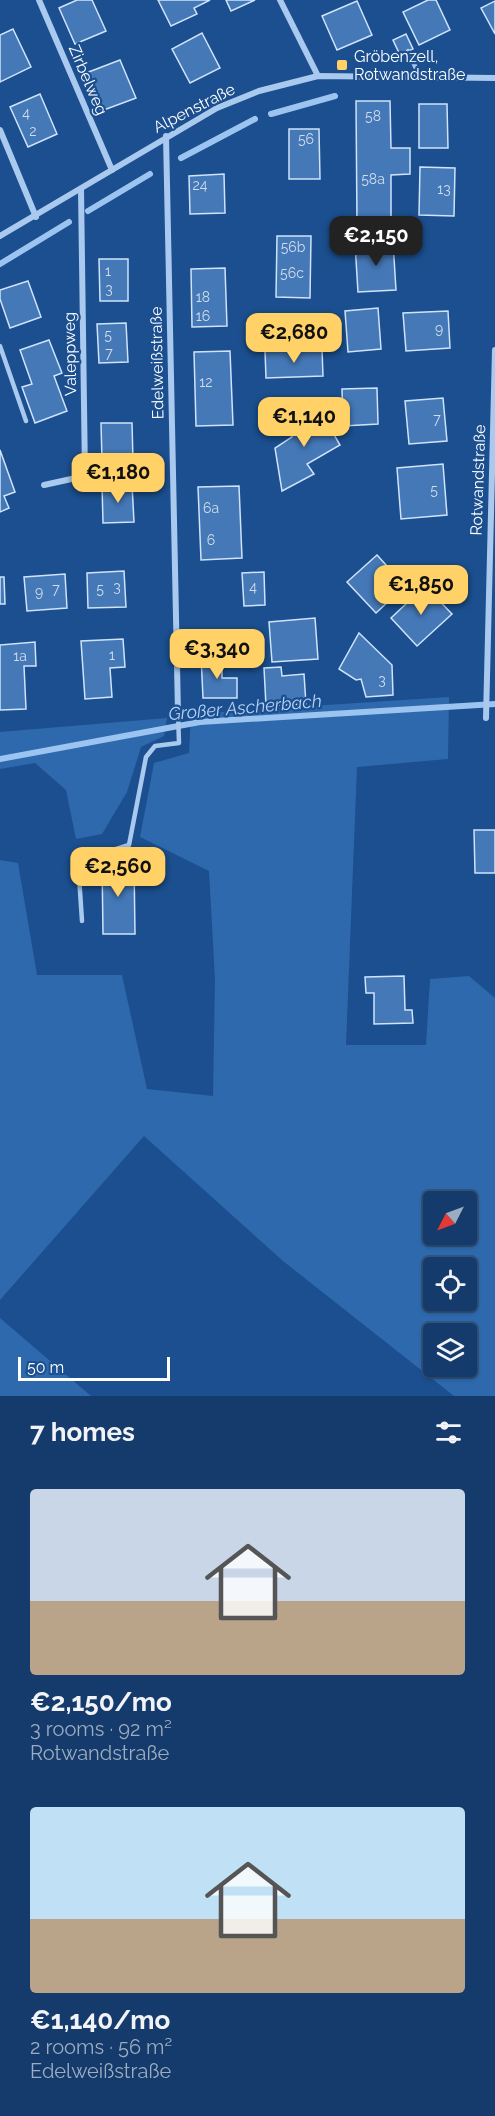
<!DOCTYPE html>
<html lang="en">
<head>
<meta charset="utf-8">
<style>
  :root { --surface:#143b6b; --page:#1d4271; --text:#f1f3f6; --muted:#9dadc1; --line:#33557e; --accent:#ffd166 }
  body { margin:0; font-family:Raleway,sans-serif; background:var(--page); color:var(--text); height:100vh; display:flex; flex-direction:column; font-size:22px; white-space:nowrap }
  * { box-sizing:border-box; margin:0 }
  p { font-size:20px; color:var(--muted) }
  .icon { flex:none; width:33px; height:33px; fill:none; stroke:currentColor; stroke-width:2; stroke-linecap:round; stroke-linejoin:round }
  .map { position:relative; height:1396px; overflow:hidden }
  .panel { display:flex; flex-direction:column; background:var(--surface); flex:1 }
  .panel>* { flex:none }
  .needle { width:39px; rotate:228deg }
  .controls { position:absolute; left:423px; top:1191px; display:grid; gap:12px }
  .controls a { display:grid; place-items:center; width:54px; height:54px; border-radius:6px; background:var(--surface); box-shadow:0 2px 4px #0004,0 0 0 2px var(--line); font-size:30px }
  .scale { position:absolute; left:18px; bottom:15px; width:152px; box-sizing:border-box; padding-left:6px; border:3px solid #fff; border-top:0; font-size:16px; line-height:21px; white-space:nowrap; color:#fff; -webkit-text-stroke:4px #1b4f8f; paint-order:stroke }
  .price { position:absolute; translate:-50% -51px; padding:0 14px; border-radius:12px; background:var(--accent); color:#111; font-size:20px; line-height:39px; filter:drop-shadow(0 2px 3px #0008) }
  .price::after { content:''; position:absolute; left:50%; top:36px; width:18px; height:14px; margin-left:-9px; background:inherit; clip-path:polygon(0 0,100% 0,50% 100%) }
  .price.on { background:#222; color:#fff }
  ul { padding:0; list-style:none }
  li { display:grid; align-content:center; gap:12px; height:318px; padding:0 30px }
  li span { display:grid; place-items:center; height:186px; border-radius:6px; color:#555 }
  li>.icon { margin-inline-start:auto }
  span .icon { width:108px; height:108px; fill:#fffc; stroke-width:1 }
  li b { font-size:26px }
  h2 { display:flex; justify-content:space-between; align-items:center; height:72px; padding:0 30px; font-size:26px }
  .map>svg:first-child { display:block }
  .green { fill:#2e69ad; fill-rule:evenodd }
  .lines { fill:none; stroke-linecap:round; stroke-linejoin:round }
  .stream { stroke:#9cc4f0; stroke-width:6 }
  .building { fill:#4478b7; stroke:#cfe3fa; stroke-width:1.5 }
  .service { stroke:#a9c9ee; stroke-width:4.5 }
  .minor { stroke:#a9c9ee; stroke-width:6 }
  .poi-dot { fill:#ffd166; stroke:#1b4f8f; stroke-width:2 }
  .labels { text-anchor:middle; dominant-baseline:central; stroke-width:4.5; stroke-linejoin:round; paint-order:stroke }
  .number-label { font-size:14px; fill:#d0dded }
  .poi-label { font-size:16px; fill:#fff; stroke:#1b4f8f; text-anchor:start }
  .street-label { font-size:16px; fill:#fff; stroke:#1b4f8f }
  .water-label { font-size:18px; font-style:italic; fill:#b5d3f5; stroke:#1b4f8f }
</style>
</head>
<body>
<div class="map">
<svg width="495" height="1396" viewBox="0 0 495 1396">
  <rect width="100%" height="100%" fill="#1b4f8f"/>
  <!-- green -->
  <g class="green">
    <path d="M449,697l-1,62 -91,8 -11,278h80l4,-66 39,-3 26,22v398h-41l-171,-135 -139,-125 -144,164v-440l18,3 19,112h85l25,114 66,7 2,-116 -6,-109 -69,-34 14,-74 35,-10 2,-39zM434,1202h32v32h-32zM434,1268h32v32h-32zM434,1334h32v32h-32z"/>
    <path d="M167,718l-3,18 -23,11 -14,45 -25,42 -26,5 -10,-49 -31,-27 -35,6v-37z"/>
    <path d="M0,1318l91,78h-91z"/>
  </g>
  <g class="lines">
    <!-- stream -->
    <g class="stream">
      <path d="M271,114l64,-18"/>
      <path d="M181,158l74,-39"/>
      <path d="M88,211l62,-37"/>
      <path d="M0,264l69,-42"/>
      <path d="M0,759l200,-37 295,-18"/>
    </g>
  </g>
  <!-- building -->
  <g class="building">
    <path d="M77,0h15l14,31 -31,13 -16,-36z"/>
    <path d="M158,0h52l-16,8 3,6 -26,12z"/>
    <path d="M226,0h29l-24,11z"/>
    <path d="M428,0h8l14,30 -31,15 -16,-33z"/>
    <path d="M357,1l15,34 -35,15 -15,-34z"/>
    <path d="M495,1v33l-14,-26z"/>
    <path d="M13,29l18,38 -31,15v-47z"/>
    <path d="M202,33l18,35 -30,15 -18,-34z"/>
    <path d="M406,34l7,15 -13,6 -7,-15z"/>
    <path d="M120,60l16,38 -35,13 -15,-38z"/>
    <path d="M40,94l17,40 -29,13 -18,-40z"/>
    <path d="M356,101h34l1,47h19v26l-19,1v48h-34z"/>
    <path d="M419,104h28l1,44h-29z"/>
    <path d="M289,129h30l1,50h-31z"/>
    <path d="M420,167l35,1 -1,48 -35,-1z"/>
    <path d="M224,174l1,39 -35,1 -1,-38z"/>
    <path d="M277,236h34l-1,62 -34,-1z"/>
    <path d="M393,242l3,48 -38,2 -3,-48z"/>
    <path d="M99,259h29v42h-28z"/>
    <path d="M225,268l2,58 -35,1 -1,-58z"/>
    <path d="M28,281l13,36 -31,11 -10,-29v-9z"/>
    <path d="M378,308l3,41 -33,3 -3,-41z"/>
    <path d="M448,311l2,37 -44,3 -3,-38z"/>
    <path d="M126,323l2,39 -29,1 -2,-39z"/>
    <path d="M49,340l13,33 -8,3 13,35 -32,12 -13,-36 10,-3 -12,-34z"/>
    <path d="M322,349l1,27 -57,2 -1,-27z"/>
    <path d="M230,351l3,74 -37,1 -2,-74z"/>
    <path d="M377,388l1,36 -35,2 -1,-37z"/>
    <path d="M443,398l4,43 -38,3 -4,-43z"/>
    <path d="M318,407l22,38 -33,19 7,10 -32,17 -7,-43 17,-11 -4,-10z"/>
    <path d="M101,423h31l1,37 -31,1z"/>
    <path d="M0,450l15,42 -11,4 5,12 -9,4z"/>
    <path d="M443,464l4,51 -46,4 -4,-51z"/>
    <path d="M132,484l2,38 -31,1 -1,-38z"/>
    <path d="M239,486l3,72 -41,2 -3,-73z"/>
    <path d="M377,555l28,31 -29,27 -29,-31z"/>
    <path d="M124,571l2,36 -38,1 -1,-35z"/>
    <path d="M264,572l1,33 -21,1 -2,-33z"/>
    <path d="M65,574l2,34 -40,3 -3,-34z"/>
    <path d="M0,577h4l1,27h-5z"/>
    <path d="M425,586l27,28 -35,32 -26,-28z"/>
    <path d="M315,618l3,41 -46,3 -3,-40z"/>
    <path d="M359,633l33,32 1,30 -27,2 -5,-18 -5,1 -17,-11z"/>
    <path d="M123,639l2,28 -15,1 2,29 -27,2 -4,-58z"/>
    <path d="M35,642l1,24h-12l2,43 -26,1v-65z"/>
    <path d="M201,656h21v22h15v20h-34z"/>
    <path d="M281,667l1,9 22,-2 2,30 -40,2 -2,-38z"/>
    <path d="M474,830h21v43h-20z"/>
    <path d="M102,862h32l1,72h-32z"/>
    <path d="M404,976l1,34h7l1,13 -39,1v-31h-8l-1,-16z"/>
  </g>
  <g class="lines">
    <!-- service -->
    <g class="service">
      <path d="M408,51l12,26"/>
      <path d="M0,346l26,75"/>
      <path d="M82,921l-4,-60 51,-16 17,-88 9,-11 24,-3 -1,-30"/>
    </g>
    <!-- minor -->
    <g class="minor">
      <path d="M39,0l73,170"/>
      <path d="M280,0l38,76"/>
      <path d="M0,130l36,87"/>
      <path d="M166,136l12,577"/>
      <path d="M0,236l217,-128 42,-17 59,-15 177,2"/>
      <path d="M44,485l41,-9 -4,-287"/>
      <path d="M486,718l9,-368"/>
    </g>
  </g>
  <!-- markers -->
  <rect class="poi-dot" x="336" y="59" width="12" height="12" rx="3"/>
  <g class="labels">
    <!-- number labels -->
    <g class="number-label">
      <text x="26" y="113">4</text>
      <text x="373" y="116">58</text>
      <text x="33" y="131">2</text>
      <text x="306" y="139">56</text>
      <text x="373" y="179">58a</text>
      <text x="200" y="185">24</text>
      <text x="444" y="189">13</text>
      <text x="293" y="247">56b</text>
      <text x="108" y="271">1</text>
      <text x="292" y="273">56c</text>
      <text x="109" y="289">3</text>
      <text x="203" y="297">18</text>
      <text x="203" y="316">16</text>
      <text x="439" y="329">9</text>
      <text x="108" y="335">5</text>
      <text x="109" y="353">7</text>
      <text x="206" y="382">12</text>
      <text x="437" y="419">7</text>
      <text x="434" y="490">5</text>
      <text x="211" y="508">6a</text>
      <text x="211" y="540">6</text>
      <text x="117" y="587">3</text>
      <text x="253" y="587">4</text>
      <text x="56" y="589">7</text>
      <text x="100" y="589">5</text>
      <text x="39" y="592">9</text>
      <text x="112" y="655">1</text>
      <text x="20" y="656">1a</text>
      <text x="382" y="680">3</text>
    </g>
    <!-- poi labels -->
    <g class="poi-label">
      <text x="354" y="56">Gröbenzell,<tspan x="354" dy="18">Rotwandstraße</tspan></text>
    </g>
    <!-- street labels -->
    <g class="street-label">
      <text transform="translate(88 80) rotate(67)">Zirbelweg</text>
      <text transform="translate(194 108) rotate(-27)">Alpenstraße</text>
      <text transform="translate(70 354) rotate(-91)">Valeppweg</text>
      <text transform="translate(157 363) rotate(-91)">Edelweißstraße</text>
      <text transform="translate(478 480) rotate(-88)">Rotwandstraße</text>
    </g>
    <!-- water labels -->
    <g class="water-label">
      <text transform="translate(245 707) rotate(-5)">Großer Ascherbach</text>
    </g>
  </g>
</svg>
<div class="controls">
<a><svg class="needle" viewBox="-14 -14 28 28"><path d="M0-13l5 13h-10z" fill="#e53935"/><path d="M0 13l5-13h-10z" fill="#9dadc1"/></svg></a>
<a><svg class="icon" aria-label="locate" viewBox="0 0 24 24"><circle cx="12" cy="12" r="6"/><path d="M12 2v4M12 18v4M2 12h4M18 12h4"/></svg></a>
<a><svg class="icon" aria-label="layers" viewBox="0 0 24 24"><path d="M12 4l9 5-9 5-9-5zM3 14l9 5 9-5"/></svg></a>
</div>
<div class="scale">50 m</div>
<b class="price on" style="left:376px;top:267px">€2,150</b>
<b class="price" style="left:294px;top:364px">€2,680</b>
<b class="price" style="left:304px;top:448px">€1,140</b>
<b class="price" style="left:118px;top:504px">€1,180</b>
<b class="price" style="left:421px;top:616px">€1,850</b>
<b class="price" style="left:217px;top:680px">€3,340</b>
<b class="price" style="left:118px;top:898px">€2,560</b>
</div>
<section class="panel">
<h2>7 homes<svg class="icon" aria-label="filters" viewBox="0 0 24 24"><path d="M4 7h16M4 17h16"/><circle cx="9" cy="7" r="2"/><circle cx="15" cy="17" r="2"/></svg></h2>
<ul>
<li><span style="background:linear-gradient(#c9d6e8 60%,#b9a48a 0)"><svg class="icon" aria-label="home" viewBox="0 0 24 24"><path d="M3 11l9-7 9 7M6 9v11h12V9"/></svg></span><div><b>€2,150/mo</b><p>3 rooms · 92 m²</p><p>Rotwandstraße</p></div></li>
<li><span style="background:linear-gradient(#bfe0f5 60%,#b9a48a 0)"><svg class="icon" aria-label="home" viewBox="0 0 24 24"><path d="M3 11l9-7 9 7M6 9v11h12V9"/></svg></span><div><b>€1,140/mo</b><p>2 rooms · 56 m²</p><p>Edelweißstraße</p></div></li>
</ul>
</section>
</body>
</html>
